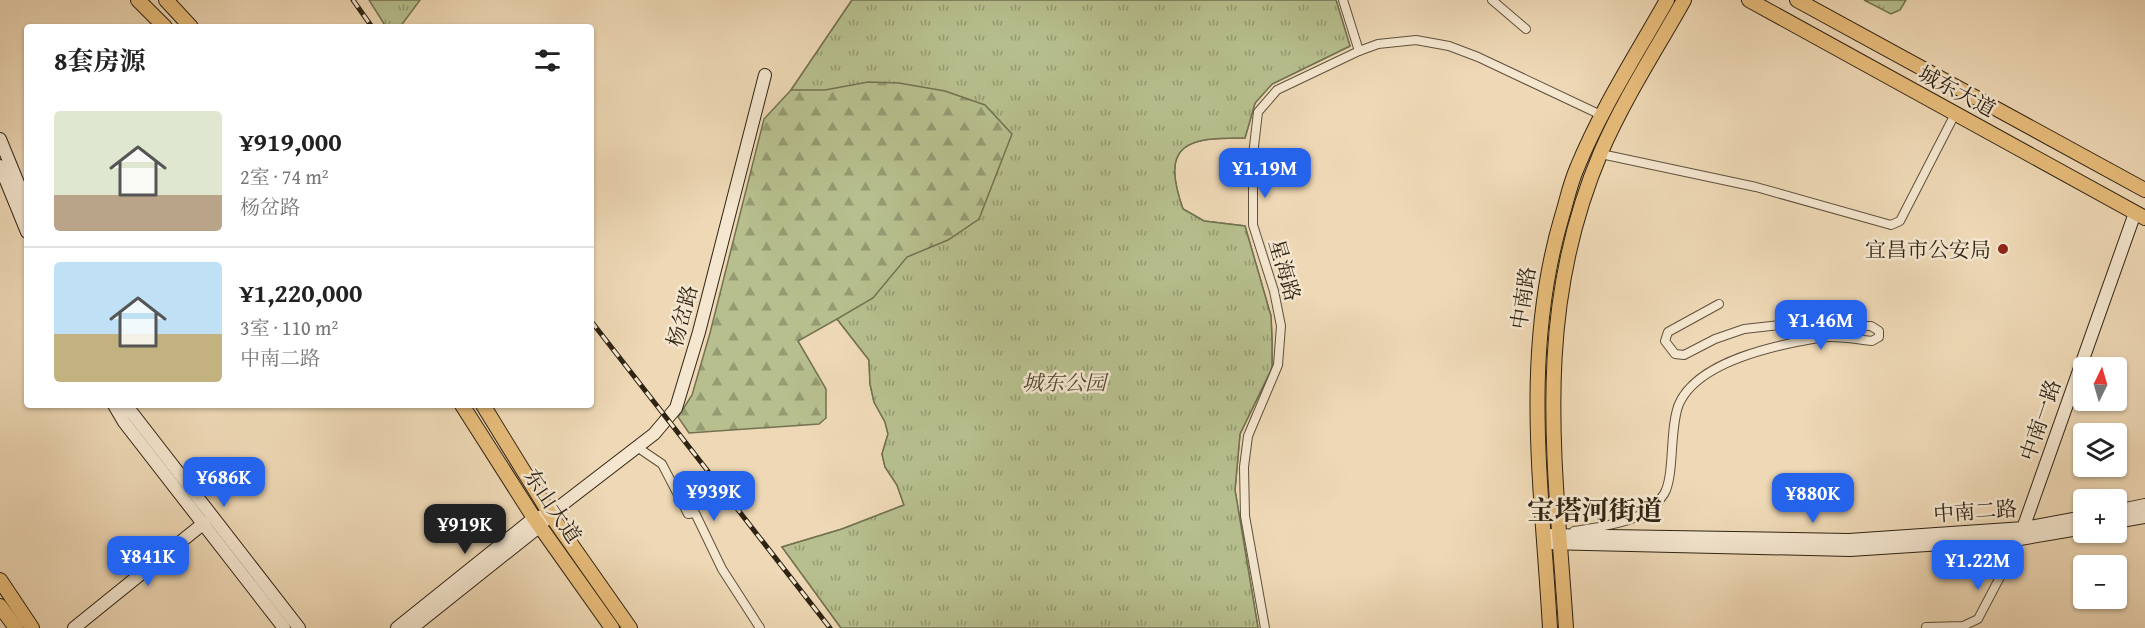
<!DOCTYPE html>
<html lang="zh">
<head>
<meta charset="utf-8">
<style>
  :root { --surface:#fff; --page:#f6f6f6; --text:#222; --muted:#767676; --line:#e0e0e0; --accent:#2563eb }
  body { margin:0; font-family:"Gentium Book Plus","Noto Serif SC",serif; background:var(--page); color:var(--text); height:100vh; display:flex; flex-direction:column; font-size:22px; white-space:nowrap }
  * { box-sizing:border-box; margin:0 }
  p { font-size:20px; color:var(--muted) }
  .icon { flex:none; width:33px; height:33px; fill:none; stroke:currentColor; stroke-width:2; stroke-linecap:round; stroke-linejoin:round }
  .map { position:relative; flex:1; overflow:hidden }
  .details { position:absolute; left:24px; top:24px; width:570px; height:384px; display:flex; flex-direction:column; background:var(--surface); border-radius:6px; box-shadow:0 2px 4px #0004 }
  .details>* { flex:none }
  .needle { width:39px; rotate:5deg }
  .buttons { position:absolute; left:2073px; top:357px; display:grid; gap:12px }
  .buttons a { display:grid; place-items:center; width:54px; height:54px; border-radius:6px; background:var(--surface); box-shadow:0 2px 4px #0004; font-size:30px }
  .price { position:absolute; translate:-50% -51px; padding:0 14px; border-radius:12px; background:var(--accent); color:#fff; font-size:20px; line-height:39px; filter:drop-shadow(0 2px 3px #0008) }
  .price::after { content:''; position:absolute; left:50%; top:36px; width:18px; height:14px; margin-left:-9px; background:inherit; clip-path:polygon(0 0,100% 0,50% 100%) }
  .price.on { background:#222; color:#fff }
  ul { padding:0; list-style:none }
  li { display:flex; align-items:center; gap:18px; height:150px; padding:0 30px }
  li+li { border-top:2px solid var(--line) }
  li span { display:grid; place-items:center; flex:none; width:168px; height:120px; border-radius:6px; color:#555 }
  li>.icon { margin-inline-start:auto }
  span .icon { width:72px; height:72px; fill:#fffc; stroke-width:1 }
  li b { font-size:26px }
  h2 { display:flex; justify-content:space-between; align-items:center; height:72px; padding:0 30px; font-size:26px }
  .map>svg:first-child { display:block }
  .forest { fill:url(#forest-firs); stroke:#737251; stroke-width:1.5 }
  .park { fill:url(#park-tufts); stroke:#737251; stroke-width:1.5 }
  .lines { fill:none; stroke-linecap:round; stroke-linejoin:round }
  .street-casing { stroke:#5f513c; stroke-width:10 }
  .secondary-casing { stroke:#2f2414; stroke-width:14 }
  .primary-casing { stroke:#2f2414; stroke-width:16 }
  .street { stroke:#f4e6cf; stroke-width:8 }
  .secondary { stroke:#f4e6cf; stroke-width:12 }
  .primary { stroke:#e7bc7a; stroke-width:14 }
  .rail-casing { stroke:#2f2414; stroke-width:5 }
  .rail { stroke:#f4e6cf; stroke-width:3; stroke-dasharray:9; stroke-linecap:butt }
  .poi-dot { fill:#8f2418; stroke:#f4e6cf; stroke-width:2 }
  .labels { text-anchor:middle; dominant-baseline:central; stroke-width:5; stroke-linejoin:round; paint-order:stroke }
  .street-label { font-size:21px; fill:#2f2414; stroke:#f4e6cf }
  .poi-label { font-size:21px; fill:#2f2414; stroke:#f4e6cf; text-anchor:end }
  .park-label { font-size:21px; font-style:italic; fill:#514b32; stroke:#f4e6cf }
  .district-label { font-size:27px; font-weight:bold; fill:#2f2414; stroke:#f4e6cf }
</style>
</head>
<body>
<div class="map">
<svg width="2145" height="628" viewBox="0 0 2145 628">
  <defs>
    <pattern id="forest-firs" width="22" height="20" patternUnits="userSpaceOnUse" patternTransform="scale(1.5)"><rect width="22" height="20" fill="#b7bf8e"/><path d="M5 1l3.5 6h-7zM16 11l3.5 6h-7z" fill="#959b73"/></pattern>
    <pattern id="park-tufts" width="24" height="20" patternUnits="userSpaceOnUse" patternTransform="scale(1.5)"><rect width="24" height="20" fill="#b7bf8e"/><path d="M3 7l-1-3M5 7V3M7 7l1-3M15 17l-1-3M17 17v-4M19 17l1-3" fill="none" stroke="#959b73"/></pattern>
  </defs>
  <rect width="100%" height="100%" fill="#eed8b5"/>
  <filter id="stains"><feTurbulence type="fractalNoise" baseFrequency=".00333" numOctaves="4"/><feColorMatrix values="0 0 0 0 .2 0 0 0 0 .09 0 0 0 0 .02 0 0 0 .5 -.17"/></filter>
  <radialGradient id="worn" r=".72"><stop offset=".6" stop-color="#630" stop-opacity="0"/><stop offset="1" stop-color="#630" stop-opacity=".3"/></radialGradient>
  <!-- forest -->
  <path class="forest" d="M852,0h484l14,46 -78,38 -17,19 -10,35c-59,-1 -85,6 -62,71l21,12 41,5 26,90 1,23v29l-32,66 -5,56 23,138h-417l-59,-81 60,-18 62,-24 -7,-20 -12,-18 -3,-13 6,-20 -3,-12 -11,-20 -4,-18 -1,-24 -32,-41 -39,22 28,48v29l-7,6 -130,9 -11,-16 14,-22 18,-62 54,-214 27,-29z"/>
  <!-- park -->
  <g class="park">
    <path d="M369,0h51l-20,27h-14z"/>
    <path d="M852,0h484l14,46 -78,38 -17,19 -10,35c-59,-1 -85,6 -62,71l21,12 41,5 26,90 1,23v29l-32,66 -5,56 23,138h-417l-59,-81 60,-18 62,-24 -7,-20 -12,-18 -3,-13 6,-20 -3,-12 -11,-20 -4,-18 -1,-24 -32,-41 36,-21 34,-41 41,-17 31,-21 33,-85 -27,-29 -40,-14 -46,-8 -31,-1 -43,8h-34z"/>
    <path d="M1864,0h42l-6,10 -9,4z"/>
  </g>
  <g class="lines">
    <defs>
      <g id="street">
        <path d="M1343,0l16,51"/>
        <path d="M1492,0l34,29"/>
        <path d="M1601,154l155,33 135,38 9,-4 55,-107"/>
        <path d="M637,447l25,17 26,50 7,-1 27,56 38,59"/>
        <path d="M1574,531c31,-5 72,-8 90,-37 11,-18 5,-66 15,-90 19,-43 97,-59 139,-66 17,-3 37,1 54,3l7,-4v-6l-8,-5 -91,-1 -36,4 -29,10 -31,16 -9,-1 -10,-13 3,-9 51,-28"/>
        <path d="M1926,627l37,-1 15,-7 42,-80"/>
        <path d="M1265,628l-20,-112 -1,-49 4,-31 30,-71 3,-39 -7,-35 -21,-66v-70l5,-43 19,-22 82,-39 19,-7 38,-4 33,6 29,11 123,58"/>
      </g>
      <g id="secondary">
        <path d="M0,139l27,66"/>
        <path d="M0,166l27,66"/>
        <path d="M114,405l10,17 160,206"/>
        <path d="M126,405l173,223"/>
        <path d="M2116,511l29,-6"/>
        <path d="M2116,522l29,-5"/>
        <path d="M2021,534l114,-321"/>
        <path d="M1544,535l305,5 175,-12 60,-11"/>
        <path d="M1545,543l305,7 170,-11 64,-11"/>
        <path d="M74,628l130,-105"/>
        <path d="M397,628l137,-110 9,-2"/>
        <path d="M412,628l128,-102 10,-12 104,-80 22,-26 23,-76 66,-257"/>
      </g>
      <g id="primary">
        <path d="M138,0l27,27"/>
        <path d="M166,0l25,27"/>
        <path d="M1749,0l396,218"/>
        <path d="M1797,0l348,190"/>
        <path d="M462,405l72,113 78,110"/>
        <path d="M483,405l67,109 80,114"/>
        <path d="M0,580l32,48"/>
        <path d="M0,606l16,22"/>
        <path d="M1550,628c-8,-141 -29,-273 12,-412 5,-16 8,-32 15,-48 24,-59 59,-113 90,-168"/>
        <path d="M1566,628c-11,-169 -34,-314 35,-476 23,-53 55,-102 83,-152"/>
      </g>
    </defs>
    <!-- street casing -->
    <use href="#street" class="street-casing"/>
    <!-- secondary casing -->
    <use href="#secondary" class="secondary-casing"/>
    <!-- primary casing -->
    <use href="#primary" class="primary-casing"/>
    <!-- street -->
    <use href="#street" class="street"/>
    <!-- secondary -->
    <use href="#secondary" class="secondary"/>
    <!-- primary -->
    <use href="#primary" class="primary"/>
    <defs>
      <g id="rail">
        <path d="M353,0l19,27"/>
        <path d="M591,321l239,307"/>
      </g>
    </defs>
    <!-- rail casing -->
    <use href="#rail" class="rail-casing"/>
    <!-- rail -->
    <use href="#rail" class="rail"/>
  </g>
  <!-- markers -->
  <circle class="poi-dot" cx="2003" cy="249" r="6"/>
  <g class="labels">
    <!-- street labels -->
    <g class="street-label">
      <text transform="translate(1957 91) rotate(28)">城东大道</text>
      <text transform="translate(1285 270) rotate(74)">星海路</text>
      <text transform="translate(1523 298) rotate(-81)">中南路</text>
      <text transform="translate(682 316) rotate(-75)">杨岔路</text>
      <text transform="translate(2040 420) rotate(-71)">中南一路</text>
      <text transform="translate(553 506) rotate(56)">东山大道</text>
      <text transform="translate(1975 511) rotate(-4)">中南二路</text>
    </g>
    <!-- poi labels -->
    <g class="poi-label">
      <text x="1991" y="249">宜昌市公安局</text>
    </g>
    <!-- park labels -->
    <g class="park-label">
      <text x="1064" y="382">城东公园</text>
    </g>
    <!-- district labels -->
    <g class="district-label">
      <text x="1595" y="510">宝塔河街道</text>
    </g>
  </g>
  <rect width="100%" height="100%" filter="url(#stains)"/>
  <rect width="100%" height="100%" fill="url(#worn)"/>
</svg>
<div class="buttons">
<a><svg class="needle" viewBox="-14 -14 28 28"><path d="M0-13l5 13h-10z" fill="#e53935"/><path d="M0 13l5-13h-10z" fill="#767676"/></svg></a>
<a><svg class="icon" aria-label="layers" viewBox="0 0 24 24"><path d="M12 4l9 5-9 5-9-5zM3 14l9 5 9-5"/></svg></a>
<a>+</a>
<a>−</a>
</div>
<b class="price" style="left:1265px;top:199px">¥1.19M</b>
<b class="price" style="left:1821px;top:351px">¥1.46M</b>
<b class="price" style="left:224px;top:508px">¥686K</b>
<b class="price" style="left:714px;top:522px">¥939K</b>
<b class="price" style="left:1813px;top:524px">¥880K</b>
<b class="price on" style="left:465px;top:555px">¥919K</b>
<b class="price" style="left:148px;top:587px">¥841K</b>
<b class="price" style="left:1978px;top:591px">¥1.22M</b>
<section class="details">
<h2>8套房源<svg class="icon" aria-label="filters" viewBox="0 0 24 24"><path d="M4 7h16M4 17h16"/><circle cx="9" cy="7" r="2"/><circle cx="15" cy="17" r="2"/></svg></h2>
<ul>
<li><span style="background:linear-gradient(#dfe7d0 70%,#b9a48a 0)"><svg class="icon" aria-label="home" viewBox="0 0 24 24"><path d="M3 11l9-7 9 7M6 9v11h12V9"/></svg></span><div><b>¥919,000</b><p>2室 · 74 m²</p><p>杨岔路</p></div></li>
<li><span style="background:linear-gradient(#bfe0f5 60%,#c2b280 0)"><svg class="icon" aria-label="home" viewBox="0 0 24 24"><path d="M3 11l9-7 9 7M6 9v11h12V9"/></svg></span><div><b>¥1,220,000</b><p>3室 · 110 m²</p><p>中南二路</p></div></li>
</ul>
</section>
</div>
</body>
</html>
